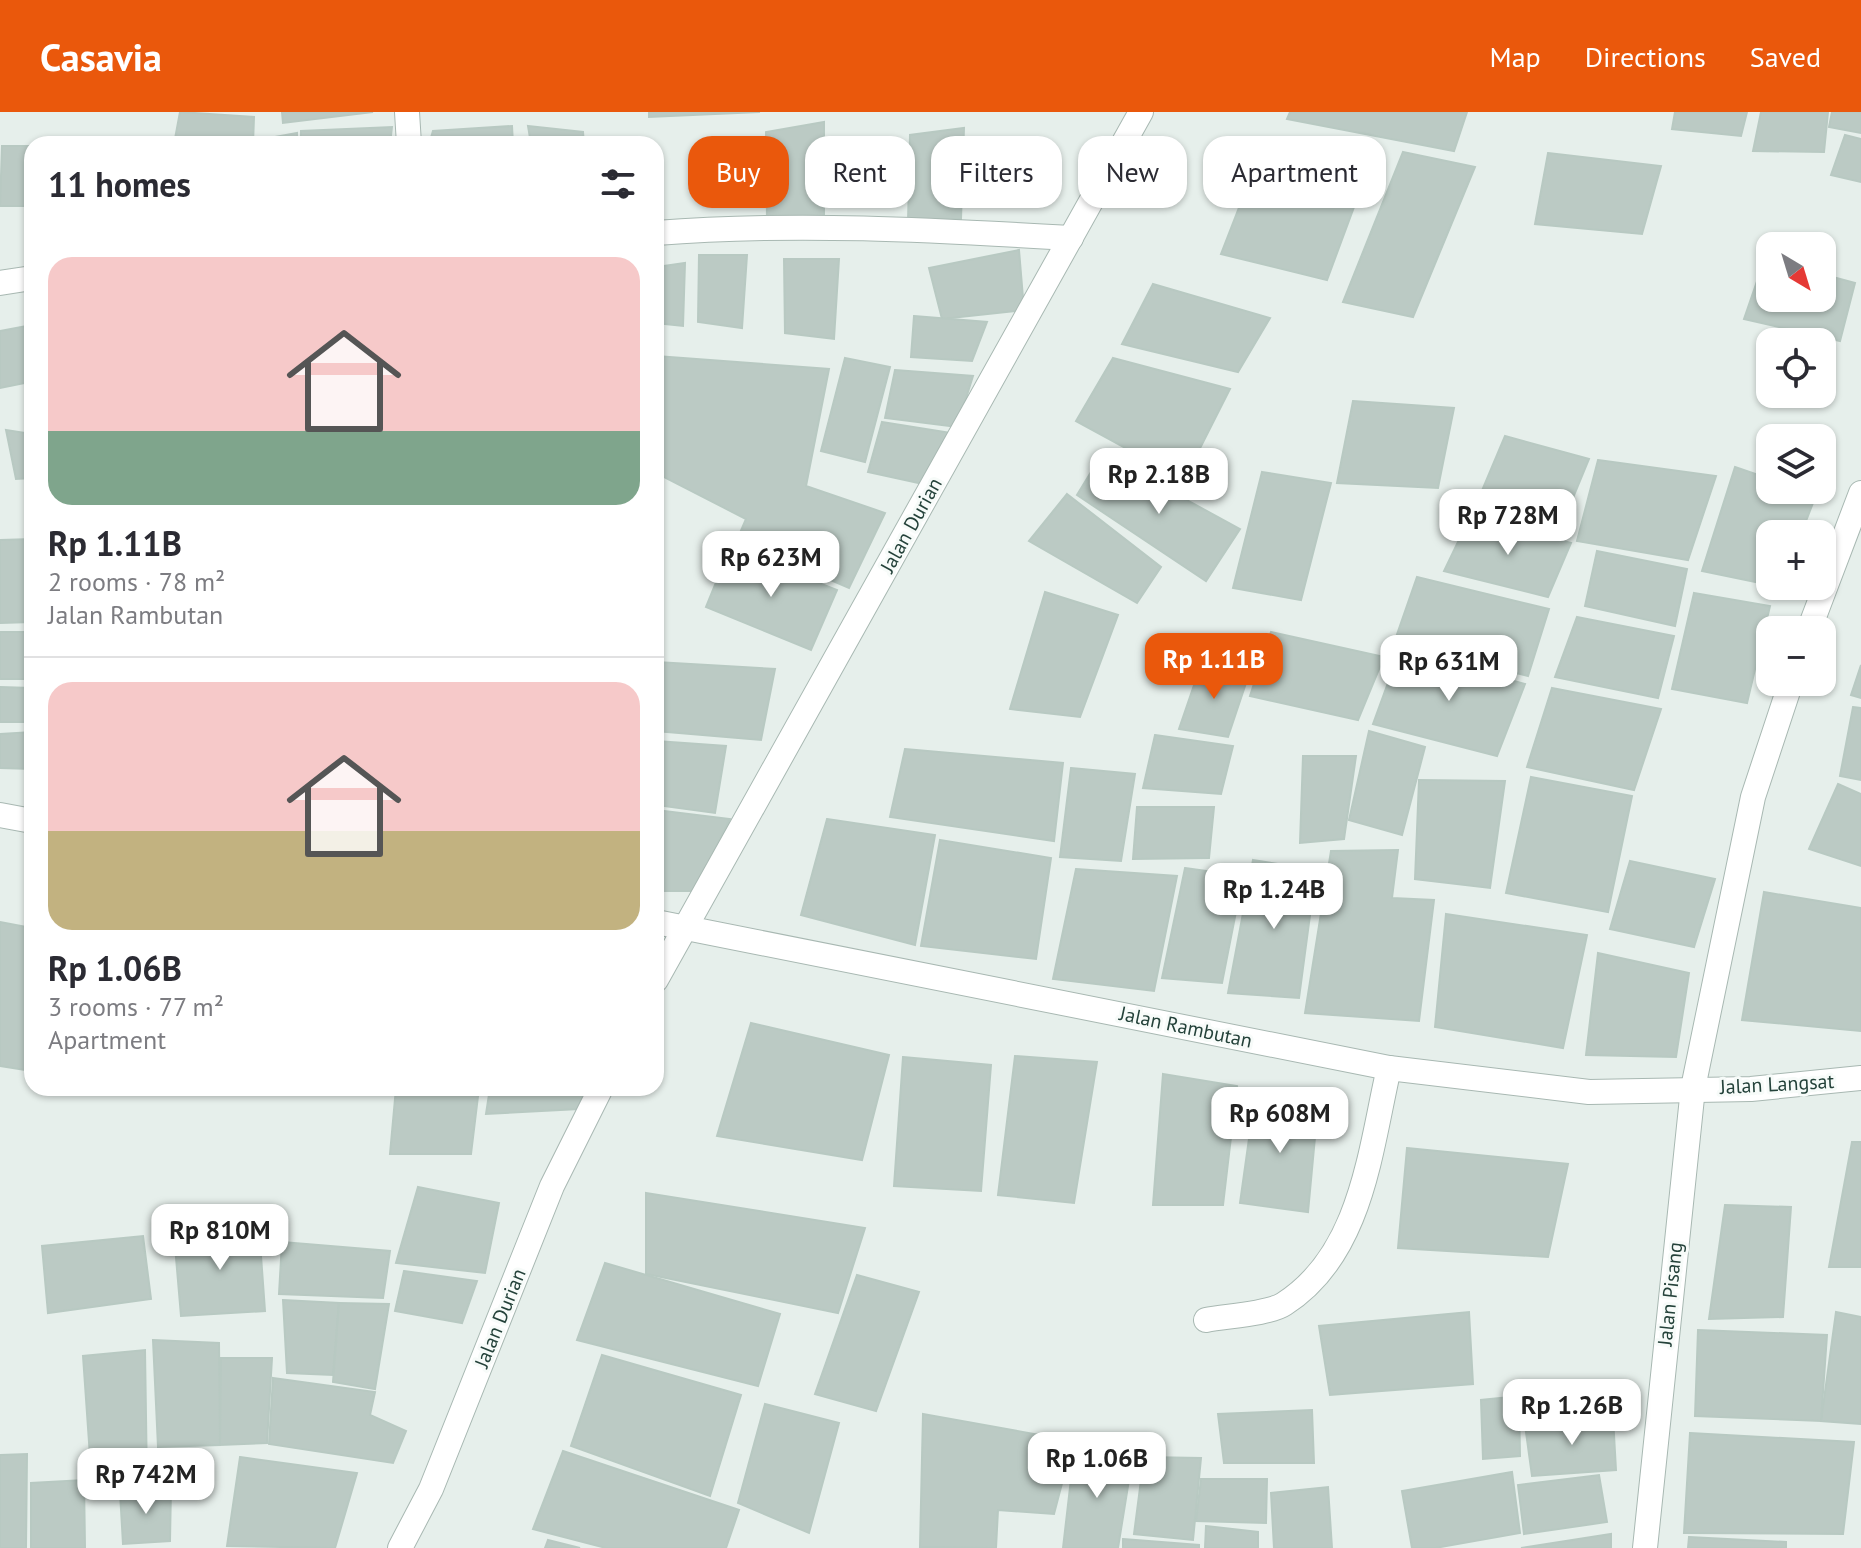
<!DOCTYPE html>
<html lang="en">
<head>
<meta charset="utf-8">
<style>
  :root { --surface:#fff; --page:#f7f7f7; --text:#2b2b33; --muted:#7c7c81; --line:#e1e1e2; --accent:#ea580c }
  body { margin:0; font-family:"PT Sans",sans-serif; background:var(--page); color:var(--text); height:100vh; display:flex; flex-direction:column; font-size:30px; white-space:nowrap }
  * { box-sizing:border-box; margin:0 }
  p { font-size:26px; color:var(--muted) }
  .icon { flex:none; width:44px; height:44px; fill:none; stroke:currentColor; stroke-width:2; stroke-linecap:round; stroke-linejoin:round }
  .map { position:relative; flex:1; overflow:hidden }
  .details { position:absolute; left:24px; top:24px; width:640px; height:960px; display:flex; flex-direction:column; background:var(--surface); border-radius:24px; box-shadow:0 2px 6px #0004 }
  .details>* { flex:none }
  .guide { position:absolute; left:688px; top:24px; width:760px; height:72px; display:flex; gap:16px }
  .needle { width:52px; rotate:142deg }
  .tools { position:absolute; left:1756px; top:120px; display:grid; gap:16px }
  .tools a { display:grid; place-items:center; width:80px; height:80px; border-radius:16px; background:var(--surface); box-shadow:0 2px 6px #0004; font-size:40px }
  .price { position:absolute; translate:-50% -68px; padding:0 18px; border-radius:16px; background:#fff; color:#222; font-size:26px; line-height:52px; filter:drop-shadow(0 2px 4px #0008) }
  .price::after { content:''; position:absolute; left:50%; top:48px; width:24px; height:18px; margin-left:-12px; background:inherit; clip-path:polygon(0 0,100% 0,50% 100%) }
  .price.selected { background:var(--accent); color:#fff }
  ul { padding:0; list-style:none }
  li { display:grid; align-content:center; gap:16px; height:424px; padding:0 24px }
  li+li { border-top:2px solid var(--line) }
  li span { display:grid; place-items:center; height:248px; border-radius:24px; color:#555 }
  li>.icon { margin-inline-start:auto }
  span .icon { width:144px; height:144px; fill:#fffc; stroke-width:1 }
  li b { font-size:34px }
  h2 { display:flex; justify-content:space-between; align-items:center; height:96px; padding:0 24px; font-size:34px }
  .tag { padding:0 28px; border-radius:24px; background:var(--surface); box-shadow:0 2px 6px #0004; font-size:28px; line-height:72px }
  .tag.selected { background:var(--accent); color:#fff }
  header { display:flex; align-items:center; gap:48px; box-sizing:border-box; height:112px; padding:0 40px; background:var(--accent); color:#fff }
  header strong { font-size:38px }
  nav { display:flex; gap:44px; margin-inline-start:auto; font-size:28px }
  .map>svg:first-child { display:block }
  .building { fill:#bbcac4; stroke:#b8c9c2; stroke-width:2 }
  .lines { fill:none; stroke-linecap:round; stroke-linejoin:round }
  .minor-casing { stroke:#a8b8b2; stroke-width:26 }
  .tertiary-casing { stroke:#a8b8b2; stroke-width:26 }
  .minor { stroke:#fff; stroke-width:24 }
  .tertiary { stroke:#fff; stroke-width:24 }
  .labels { text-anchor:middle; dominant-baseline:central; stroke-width:6; stroke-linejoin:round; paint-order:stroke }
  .street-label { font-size:20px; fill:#24423a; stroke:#f7fbf9 }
</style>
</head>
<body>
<header>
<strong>Casavia</strong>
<nav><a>Map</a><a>Directions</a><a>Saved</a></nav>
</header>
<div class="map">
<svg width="1861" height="1436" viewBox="0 0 1861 1436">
  <rect width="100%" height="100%" fill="#e6efeb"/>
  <!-- building -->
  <g class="building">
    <path d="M180,0l74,5 -1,27h-79z"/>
    <path d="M282,0h91l-90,11z"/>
    <path d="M649,0h111l-111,5z"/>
    <path d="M1290,0h177l-13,39 -167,-32z"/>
    <path d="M1675,0h72l-6,24 -69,-7z"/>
    <path d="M1761,0h67l-4,40 -71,-1z"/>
    <path d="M1832,0h29v21l-32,-6z"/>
    <path d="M824,10v94l-57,4 -1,-88z"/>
    <path d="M512,14l1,18h-84l4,-13z"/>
    <path d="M528,14l55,6 1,12h-53z"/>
    <path d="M392,15l-2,17h-89v-13z"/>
    <path d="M964,16l-3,91 -53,3 2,-87z"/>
    <path d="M297,21v11h-39v-4z"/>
    <path d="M1845,23l16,4v43l-30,-7z"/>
    <path d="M2,34h30v60h-32z"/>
    <path d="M1403,40l72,15 -62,150 -70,-15z"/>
    <path d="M1548,41l113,13 -19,68 -107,-10z"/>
    <path d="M1254,57l103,30 -30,81 -106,-26z"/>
    <path d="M1019,138l5,60 -82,9 -13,-51z"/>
    <path d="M699,143h48l-5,73 -44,-6z"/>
    <path d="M1765,146l5,2v38h52v-24l33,9 -15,58 -96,-22z"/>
    <path d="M784,147h55l-5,80 -49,-6z"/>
    <path d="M685,151l-2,63 -27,-3v-56z"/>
    <path d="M1153,172l117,34 -32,54 -116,-28z"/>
    <path d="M914,204l73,6 -15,39 -61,-4z"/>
    <path d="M32,213l-7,58 -25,5v-57z"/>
    <path d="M656,244l173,13 -23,117 79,27 -36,75 -112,-48 9,-21 -90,-46z"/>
    <path d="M845,246l45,9 -25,95 -44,-11z"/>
    <path d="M1113,246l117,31 -46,91 -108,-59z"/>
    <path d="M895,258l78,6 -16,51 -72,-9z"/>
    <path d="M1353,289l101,7 -16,80 -101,-5z"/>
    <path d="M882,310l69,11 -23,52 -60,-13z"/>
    <path d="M6,318l26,4v44l-16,1z"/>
    <path d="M1505,324l84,23 -31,75 -85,-22z"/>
    <path d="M1102,342l138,75 -34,52 -129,-86z"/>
    <path d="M1598,348l118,16 -28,84 -111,-19z"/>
    <path d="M1735,355l35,12v11h32l14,5 -15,39h-31v51l-68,-14z"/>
    <path d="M1262,360l69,11 -30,117 -68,-12z"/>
    <path d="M1067,382l94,73 -24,36 -108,-62z"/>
    <path d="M1470,405l101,26 -23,54 -104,-26z"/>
    <path d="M32,427l-1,83 -31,1v-83z"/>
    <path d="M730,436l107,42 -26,60 -105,-43z"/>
    <path d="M1597,439l90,18 -12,57 -90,-20z"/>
    <path d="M1417,465l132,32 -21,67 -134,-33z"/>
    <path d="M1045,480l73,23 -38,102 -70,-8z"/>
    <path d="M1694,481l76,13 -23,97 -75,-14z"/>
    <path d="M1577,505l97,19 -16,62 -103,-21z"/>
    <rect x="0" y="520" width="32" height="47"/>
    <path d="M1271,520l113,25 -26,63 -108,-24z"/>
    <path d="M1400,538l125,34 -28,72 -124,-32z"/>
    <path d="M656,550l119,7 -14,71 -105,-9z"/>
    <path d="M1202,550l47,12 -21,63 -49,-8z"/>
    <path d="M1861,553v33l-10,-3z"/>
    <path d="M0,575l31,1 1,34h-32z"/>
    <path d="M1552,576l109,21 -27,81 -107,-23z"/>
    <path d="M1853,595l8,1v72l-21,-4z"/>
    <path d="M1369,619l56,16 -23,88 -53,-15z"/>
    <path d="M32,620v37l-32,-1v-34z"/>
    <path d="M1155,623l78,11 -12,48 -78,-6z"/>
    <path d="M656,629l70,5 -11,67 -59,-8z"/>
    <path d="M905,637l158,14 -9,78 -164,-24z"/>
    <path d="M1303,644h53l-12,83 -44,4z"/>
    <path d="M1071,656l64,6 -14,87 -61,-4z"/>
    <path d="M1531,665l101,19 -24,116 -102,-19z"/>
    <path d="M1419,668l86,1 -15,107 -75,-9z"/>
    <path d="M1838,672l23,10v72l-52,-17z"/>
    <path d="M1137,695h77l-5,51 -76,1z"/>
    <path d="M656,698l74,9 -35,72h-39z"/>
    <path d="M827,707l108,16 -20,110 -114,-30z"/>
    <path d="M940,728l111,18 -15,101 -115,-13z"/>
    <path d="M1398,738l-6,48 42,2 -15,121 -114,-8 26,-162z"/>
    <path d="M1253,748l63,10 -17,128 -71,-5z"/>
    <path d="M1630,749l85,18 -21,68 -84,-18z"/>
    <path d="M1185,756l58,8 -21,107 -60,-5z"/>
    <path d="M1076,757l101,7 -23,115 -101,-12z"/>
    <path d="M1764,780l97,16v123l-119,-11z"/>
    <path d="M1446,802l141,21 -24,113 -128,-21z"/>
    <path d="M0,810l32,6v143l-32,-5z"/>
    <path d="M1598,841l91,20 -13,84 -90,-2z"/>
    <path d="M751,911l138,32 -27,105 -145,-24z"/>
    <path d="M1015,944l82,6 -23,141 -76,-8z"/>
    <path d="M903,945l88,8 -10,126 -87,-5z"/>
    <path d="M1163,962l74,12 -14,119h-70z"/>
    <path d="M396,976h83l-8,66h-81z"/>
    <path d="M490,976h93l-4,21 -93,5z"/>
    <path d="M1255,984l63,9 -10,107 -68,-9z"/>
    <path d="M1852,1030h9v125h-32z"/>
    <path d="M1407,1036l161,16 -20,93 -150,-9z"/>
    <path d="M418,1075l81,16 -14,70 -89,-10z"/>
    <path d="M646,1081l219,35 -27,85 -192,-39z"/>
    <path d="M1725,1093l66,2 -8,110 -74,2z"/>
    <path d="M259,1116l6,83 -84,5 -7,-82z"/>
    <path d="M143,1124l8,63 -103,14 -6,-67z"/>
    <path d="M282,1130l108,9 -7,47 -104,-4z"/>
    <path d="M605,1151l175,51 -22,72 -181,-46z"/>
    <path d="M404,1159l73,10 -15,42 -67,-12z"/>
    <path d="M857,1163l62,17 -43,119 -61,-17z"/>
    <path d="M283,1188l56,3 -6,72 -46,-2z"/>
    <path d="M339,1191l50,1 -14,85 -42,-7z"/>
    <path d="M1469,1200l4,72 -143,11 -11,-69z"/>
    <path d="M1836,1200l25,5v107l-40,-3z"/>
    <path d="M1698,1218l129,5 -6,86 -126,-5z"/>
    <path d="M153,1228l66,3 1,102 -62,2z"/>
    <path d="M145,1238l2,132 -55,3 -9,-129z"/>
    <path d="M602,1243l139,40 -31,101 -139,-50z"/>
    <path d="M221,1246h51l-5,85 -47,2z"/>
    <path d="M273,1266l102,14 -5,23 36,16 -13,32 -124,-19z"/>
    <path d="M1519,1284l1,60 -37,3 -2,-59z"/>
    <path d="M765,1292l74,19 -30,110 -71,-30z"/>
    <path d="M1312,1298l2,53h-90l-6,-49z"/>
    <path d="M923,1302l150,27 -19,73 -56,-4 -2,38 -76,-1z"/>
    <path d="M1613,1305l3,53 -84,6 -7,-51z"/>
    <path d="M1690,1321l164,9 -11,92 -159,-1z"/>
    <path d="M563,1339l176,59 -13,38h-120l-73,-19z"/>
    <path d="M1074,1341l59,2 -15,93h-55z"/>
    <path d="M27,1342l-1,94h-26v-93z"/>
    <path d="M240,1345l117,16 -22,75 -108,-2z"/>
    <path d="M1144,1345l57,1 -8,82 -59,-6z"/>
    <path d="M1512,1360l8,61 -85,15h-23l-10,-57z"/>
    <path d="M1599,1363l8,47 -83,12 -6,-49z"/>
    <path d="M1201,1367h66l-1,44 -70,-2z"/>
    <path d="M84,1368l1,68h-54v-65z"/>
    <path d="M171,1375l-1,54 -47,3 -3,-52z"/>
    <path d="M1328,1375l4,61h-58l-3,-55z"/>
    <path d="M1206,1414l52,6v16h-53z"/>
    <path d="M1611,1422v14h-90z"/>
    <path d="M1689,1425l97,5v6h-98z"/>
    <path d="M1123,1427l76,6v3h-76z"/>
    <path d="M548,1428l32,8h-35z"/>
  </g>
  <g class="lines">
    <defs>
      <g id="minor">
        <path d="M407,0l2,32"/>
        <path d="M656,121c138,-11 277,-3 415,5"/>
        <path d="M0,171l32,-5"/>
        <path d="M1809,518l52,-137"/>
        <path d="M1206,1208c19,-4 63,-6 78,-16 78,-50 86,-154 105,-236"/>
        <path d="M1645,1436l48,-460 60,-291 38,-115"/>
      </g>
      <g id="tertiary">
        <path d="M0,703l32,6"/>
        <path d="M656,810l733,146 200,24 162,-3 110,-11"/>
        <path d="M656,868l485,-868"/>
        <path d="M400,1436l31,-59 121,-303 49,-98"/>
      </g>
    </defs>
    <!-- minor casing -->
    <use href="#minor" class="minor-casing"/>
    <!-- tertiary casing -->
    <use href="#tertiary" class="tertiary-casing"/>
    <!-- minor -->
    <use href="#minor" class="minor"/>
    <!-- tertiary -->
    <use href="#tertiary" class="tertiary"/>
  </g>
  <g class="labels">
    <!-- street labels -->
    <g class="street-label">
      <text transform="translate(911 413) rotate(-61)">Jalan Durian</text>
      <text transform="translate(1186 915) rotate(12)">Jalan Rambutan</text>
      <text transform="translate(1777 972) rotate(-3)">Jalan Langsat</text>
      <text transform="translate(1670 1182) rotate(-84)">Jalan Pisang</text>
      <text transform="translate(500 1206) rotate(-68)">Jalan Durian</text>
    </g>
  </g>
</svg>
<div class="tools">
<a><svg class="needle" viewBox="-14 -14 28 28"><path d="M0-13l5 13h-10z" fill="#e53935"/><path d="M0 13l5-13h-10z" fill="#7c7c81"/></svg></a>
<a><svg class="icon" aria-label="locate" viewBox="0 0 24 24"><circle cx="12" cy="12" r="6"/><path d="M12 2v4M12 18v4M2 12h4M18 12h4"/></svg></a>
<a><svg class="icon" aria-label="layers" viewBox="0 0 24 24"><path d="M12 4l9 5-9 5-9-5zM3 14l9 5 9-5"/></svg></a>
<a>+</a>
<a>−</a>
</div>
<b class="price" style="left:1159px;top:404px">Rp 2.18B</b>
<b class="price" style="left:1508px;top:445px">Rp 728M</b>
<b class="price" style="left:771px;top:487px">Rp 623M</b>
<b class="price selected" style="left:1214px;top:589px">Rp 1.11B</b>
<b class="price" style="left:1449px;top:591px">Rp 631M</b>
<b class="price" style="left:1274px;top:819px">Rp 1.24B</b>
<b class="price" style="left:1280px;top:1043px">Rp 608M</b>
<b class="price" style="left:220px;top:1160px">Rp 810M</b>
<b class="price" style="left:1572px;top:1335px">Rp 1.26B</b>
<b class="price" style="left:1097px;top:1388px">Rp 1.06B</b>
<b class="price" style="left:146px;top:1404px">Rp 742M</b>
<div class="guide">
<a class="tag selected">Buy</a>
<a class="tag">Rent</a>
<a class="tag">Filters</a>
<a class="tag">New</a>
<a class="tag">Apartment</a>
</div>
<section class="details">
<h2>11 homes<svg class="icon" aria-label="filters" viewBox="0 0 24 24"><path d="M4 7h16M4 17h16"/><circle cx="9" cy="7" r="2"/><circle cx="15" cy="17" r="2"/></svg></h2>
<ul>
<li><span style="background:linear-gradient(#f6c9c9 70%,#7fa58c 0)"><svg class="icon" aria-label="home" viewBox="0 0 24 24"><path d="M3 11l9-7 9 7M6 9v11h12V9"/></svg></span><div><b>Rp 1.11B</b><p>2 rooms · 78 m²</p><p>Jalan Rambutan</p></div></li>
<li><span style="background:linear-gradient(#f6c9c9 60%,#c2b280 0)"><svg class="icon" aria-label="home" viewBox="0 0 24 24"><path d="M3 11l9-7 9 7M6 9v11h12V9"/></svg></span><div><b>Rp 1.06B</b><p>3 rooms · 77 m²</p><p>Apartment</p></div></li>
</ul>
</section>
</div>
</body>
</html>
